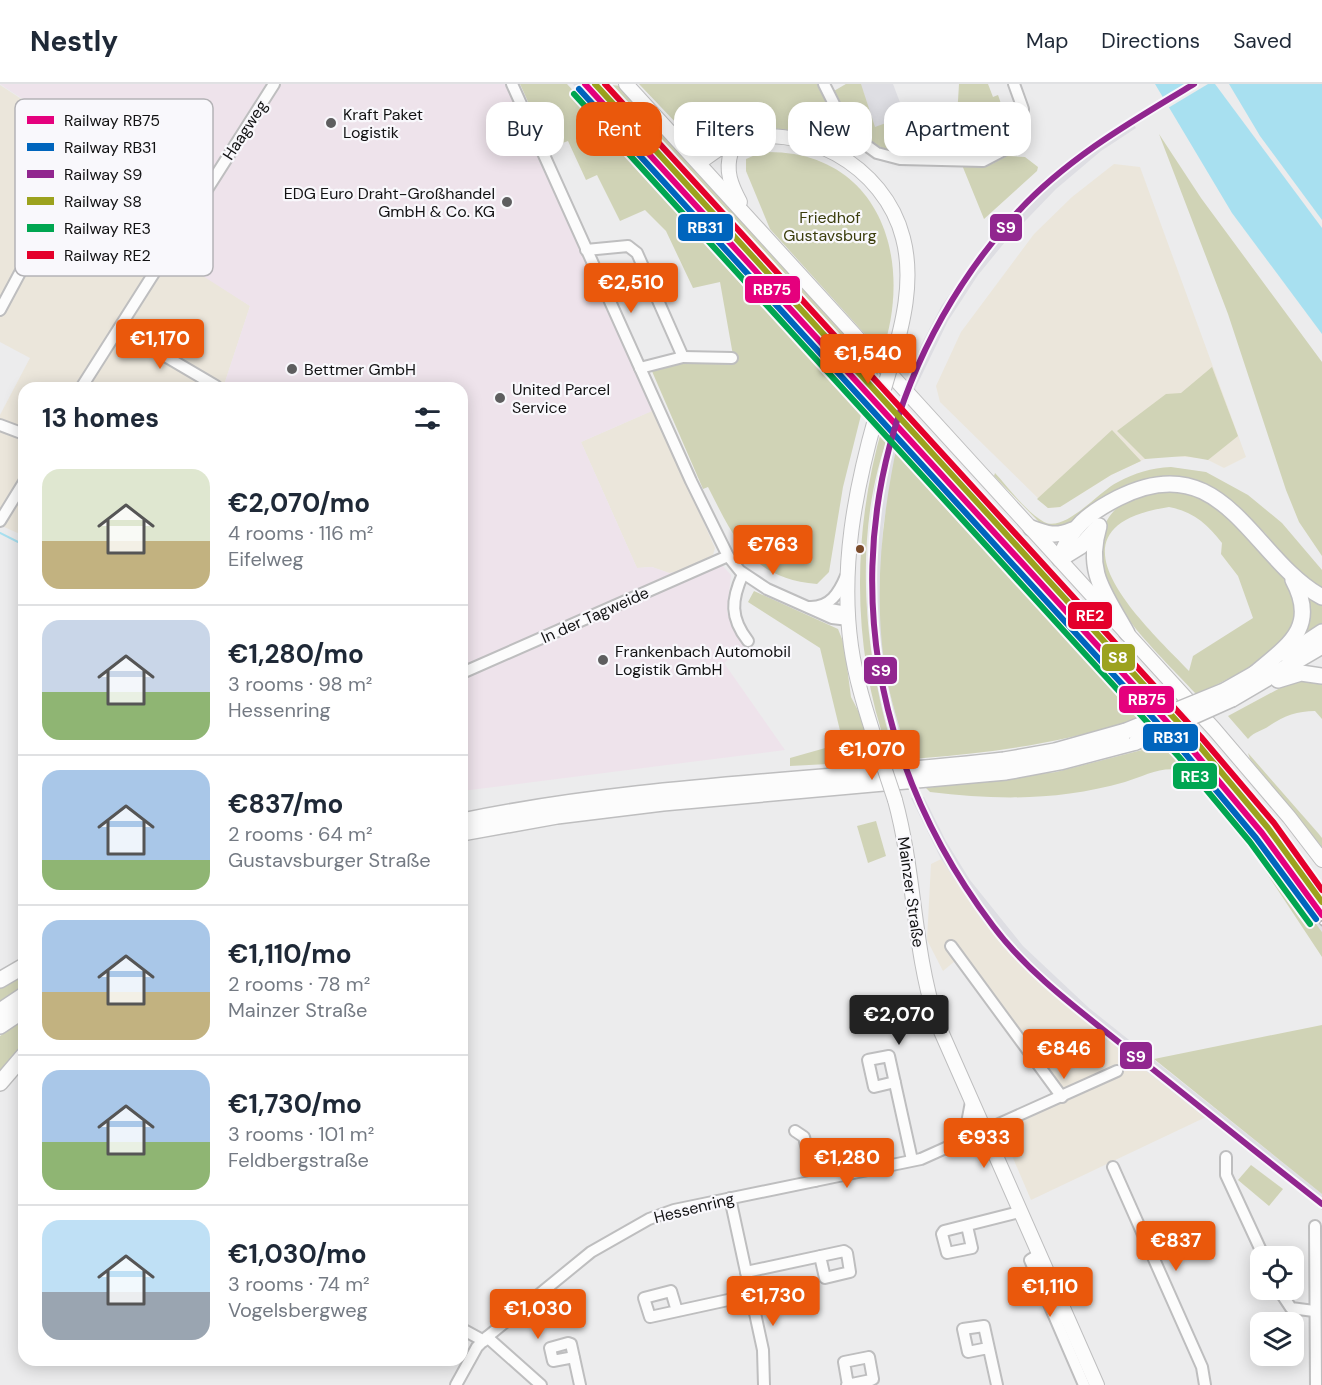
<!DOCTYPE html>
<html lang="en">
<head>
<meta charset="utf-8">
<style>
  :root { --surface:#fff; --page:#f2f2f3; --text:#1f2937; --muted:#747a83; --line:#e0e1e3; --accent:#ea580c }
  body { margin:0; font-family:"DM Sans",sans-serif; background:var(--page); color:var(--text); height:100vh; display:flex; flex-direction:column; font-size:22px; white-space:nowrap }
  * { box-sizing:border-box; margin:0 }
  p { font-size:20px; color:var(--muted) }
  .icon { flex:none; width:33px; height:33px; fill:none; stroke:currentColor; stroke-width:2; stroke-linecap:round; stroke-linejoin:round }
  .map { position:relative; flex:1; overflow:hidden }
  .details { position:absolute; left:18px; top:298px; width:450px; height:984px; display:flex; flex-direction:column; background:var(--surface); border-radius:18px; box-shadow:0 3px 15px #0003 }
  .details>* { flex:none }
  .top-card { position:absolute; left:486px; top:18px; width:570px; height:54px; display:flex; gap:12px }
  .buttons { position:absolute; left:1250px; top:1162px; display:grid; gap:12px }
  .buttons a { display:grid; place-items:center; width:54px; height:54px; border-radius:12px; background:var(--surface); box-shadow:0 3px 15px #0003; font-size:30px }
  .price { position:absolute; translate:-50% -51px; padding:0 14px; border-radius:6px; background:var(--accent); color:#fff; font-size:20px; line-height:39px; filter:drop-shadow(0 2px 3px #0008) }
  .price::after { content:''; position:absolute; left:50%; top:36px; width:18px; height:14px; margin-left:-9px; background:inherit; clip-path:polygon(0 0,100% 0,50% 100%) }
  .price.active { background:#222; color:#fff }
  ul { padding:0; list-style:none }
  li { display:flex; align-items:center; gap:18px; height:150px; padding:0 24px }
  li+li { border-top:2px solid var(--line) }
  li span { display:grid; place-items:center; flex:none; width:168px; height:120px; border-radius:18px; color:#555 }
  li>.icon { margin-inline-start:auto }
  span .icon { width:72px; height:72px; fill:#fffc; stroke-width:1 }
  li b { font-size:26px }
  h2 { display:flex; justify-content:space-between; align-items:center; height:72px; padding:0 24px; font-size:26px }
  .tag { padding:0 21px; border-radius:18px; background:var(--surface); box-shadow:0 3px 15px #0003; font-size:21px; line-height:54px }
  .tag.active { background:var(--accent); color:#fff }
  header { display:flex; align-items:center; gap:36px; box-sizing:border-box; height:84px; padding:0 30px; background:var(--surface); border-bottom:2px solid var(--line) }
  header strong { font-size:28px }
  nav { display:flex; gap:33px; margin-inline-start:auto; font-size:21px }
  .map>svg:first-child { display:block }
  .commercial { fill:#ebe6db }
  .industrial { fill:#eee3eb }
  .built { fill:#dedee3 }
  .green { fill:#d0d3b6; fill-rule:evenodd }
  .water { fill:#a8e0f0 }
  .pier { fill:#ececed }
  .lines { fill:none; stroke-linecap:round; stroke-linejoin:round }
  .stream { stroke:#a8e0f0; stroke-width:2 }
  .minor-casing { stroke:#bebebf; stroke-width:14 }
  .major-casing { stroke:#bebebf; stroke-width:16 }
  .highway-casing { stroke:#bebebf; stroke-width:18 }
  .minor { stroke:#fcfcfc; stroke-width:10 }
  .major { stroke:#fcfcfc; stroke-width:14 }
  .highway { stroke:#fcfcfc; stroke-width:15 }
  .rail-casing { stroke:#b5b5b5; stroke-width:4.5 }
  .rail { stroke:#f9f8fc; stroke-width:2; stroke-dasharray:7; stroke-linecap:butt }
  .major-bridge-casing { stroke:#bebebf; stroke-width:16; stroke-linecap:butt }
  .highway-bridge-casing { stroke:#bebebf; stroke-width:18; stroke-linecap:butt }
  .major-bridge { stroke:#fcfcfc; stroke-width:14 }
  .highway-bridge { stroke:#fcfcfc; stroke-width:15 }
  .rail-1-casing { stroke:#f9f8fc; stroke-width:10 }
  .rail-2-casing { stroke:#f9f8fc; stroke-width:10 }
  .rail-3-casing { stroke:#f9f8fc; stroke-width:10 }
  .rail-4-casing { stroke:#f9f8fc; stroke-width:10 }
  .rail-5-casing { stroke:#f9f8fc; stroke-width:10 }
  .rail-6-casing { stroke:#f9f8fc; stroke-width:10 }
  .rail-1 { stroke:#e5007d; stroke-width:6 }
  .rail-2 { stroke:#0065bd; stroke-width:6 }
  .rail-3 { stroke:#91268f; stroke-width:6 }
  .rail-4 { stroke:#9ca21e; stroke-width:6 }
  .rail-5 { stroke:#00a651; stroke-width:6 }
  .rail-6 { stroke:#e4002b; stroke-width:6 }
  .poi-dot { fill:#5e5e5f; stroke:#f9f8fc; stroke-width:2 }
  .bus-dot { fill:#7a4b2a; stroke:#f9f8fc; stroke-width:2 }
  .labels { text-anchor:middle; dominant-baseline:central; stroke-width:4.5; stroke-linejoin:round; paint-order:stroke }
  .poi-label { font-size:16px; fill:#121213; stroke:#f9f8fc; text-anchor:start }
  .street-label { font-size:16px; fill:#121213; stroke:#f9f8fc }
  .park-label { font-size:16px; fill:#3b3d0c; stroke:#f9f8fc }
  .key { fill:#f9f8fc; stroke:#b4b3b6; stroke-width:1.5 }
  .key-label { font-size:16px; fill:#121213 }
  .line-badge { stroke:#f9f8fc; stroke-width:2 }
  .badge-label { font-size:16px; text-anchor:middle; font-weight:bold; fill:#fff }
</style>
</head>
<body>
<header>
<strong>Nestly</strong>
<nav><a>Map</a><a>Directions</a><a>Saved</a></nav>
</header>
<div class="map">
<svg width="1322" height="1301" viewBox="0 0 1322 1301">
  <rect width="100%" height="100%" fill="#ececed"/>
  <!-- commercial -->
  <g class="commercial">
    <path d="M0,1l187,123 -26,40 89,58 -27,82h-199v148l-24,-11v-110l30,-57 -30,-16z"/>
    <path d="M1114,80l26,3 106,290 -22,11 -20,-10 -37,-2 -22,3 -34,16 -51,32 -12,1 -108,-106 -4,-16 25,-54 73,-98 38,-37z"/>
    <path d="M654,326l61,138 -2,7 -35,17 -9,1 -17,-6 -15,1 -56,-126z"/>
    <path d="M941,775l44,65 57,60 98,82 66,51 -175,83 -27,-63 15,-14 49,-25 -107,-142 -18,15 -16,-31 4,-76z"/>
  </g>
  <!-- industrial -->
  <g class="industrial">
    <path d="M0,0h266l-79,124z"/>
    <path d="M281,0h225l148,326 -73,32 56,126 15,-1 17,6 9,-1 35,-17 18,20 -4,37 17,36 -20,15 61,87 -323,41v-403h-239l27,-82 -77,-49z"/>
  </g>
  <!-- built -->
  <g class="built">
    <path d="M573,0h27l595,659 59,68 68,90v31l-81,-111 -56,-68 -287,-312 -15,87 -3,82 8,76 18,66h-12l-17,-62 -10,-83v-38l7,-79 15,-59 -24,-30 -122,-129z"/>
    <path d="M846,0h47l14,37 -7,4 2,10 -24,11 -24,-18 -20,-37z"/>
    <path d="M1130,34l6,10 -35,23 -45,38 -51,53 -27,33 -30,46 -33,68 -8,-8 14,-36 21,-40 53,-74 33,-36 45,-39z"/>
    <path d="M924,713l22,44 24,39 53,66 66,62 233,186v16l-182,-144 -98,-82 -30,-29 -27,-31 -44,-65 -30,-61z"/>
  </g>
  <!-- green -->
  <g class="green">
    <path d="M520,0h47l297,319 -21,84 -14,85 -12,12c-66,-6 -82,-44 -109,-97l-5,2 -52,-120 33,-8h50l-14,-79 -27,6 -27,-57 -21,-21 -25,11 -23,-46 -11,5 -18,-39 -19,7z"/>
    <path d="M600,0l22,2 257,285 -7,17z"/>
    <path d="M639,0h180l10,20 -6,6 13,25 -7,6c-26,-10 -54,-16 -82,-10 -15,4 -33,19 -48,16z"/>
    <path d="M846,0h15l14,43 11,-4 2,6 12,-5v30c-36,-9 -51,-31 -66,-63z"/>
    <path d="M959,0h29l5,13 5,-2c6,16 8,27 -6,38l5,17 -17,6 -21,-1 1,-21h-4z"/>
    <path d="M1159,50l42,64 121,164v194l-23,-34 -13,-32 -58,-176z"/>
    <path d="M762,68c116,-4 153,105 120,201l-112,-124 -24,-58v-12z"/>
    <path d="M1007,72l18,1 13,10 -1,4 -53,48 -22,-54 30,-1z"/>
    <path d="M1212,283l26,69 -30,24 -23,-4 -40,3 -28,-28 49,-37 15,-1z"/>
    <path d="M883,341l7,7c-38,95 -27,224 4,319h12c-6,-22 -13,-44 -18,-66 -16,-82 -7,-164 10,-245l287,313 56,68 81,111v25l-66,-100 -70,-85c-21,-8 -41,4 -61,10 -67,19 -128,18 -195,10l-4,-4 130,-16 86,-22 -22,-26c-107,33 -218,36 -330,42v-8l53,-15 -23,-95 -72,-46 6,-11 84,38 6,15 7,53 13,25 7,30 17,-1c-37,-103 -36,-221 -5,-326z"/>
    <path d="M1112,346l29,31 -30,14 -51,32 -12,1 -11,-9z"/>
    <path d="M1171,383l35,5 42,23 34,28 40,47v23l-29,-25 -28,-35 -28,-26 -92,-26 -30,11 -54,37 -22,-7 -45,-46 1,-3c14,15 30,38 49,49 21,11 55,-31 74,-40 17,-9 33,-14 53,-15z"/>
    <path d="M1180,405l41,18 63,67 11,17 2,38 -29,29 -71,37c-28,-31 -100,-97 -99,-140 0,-5 2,-12 3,-18 9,-41 45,-44 79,-48zM1169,423c25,5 38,17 53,36l-1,11 17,22 15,42 -60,38 -4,15c-45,-47 -153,-144 -20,-164z"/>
    <path d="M1303,505l19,12v22l-29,21z"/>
    <path d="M1295,596l27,1v38l-7,-8c-18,0 -31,5 -46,15 -7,5 -14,5 -21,13l-20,-23z"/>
    <path d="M1248,669l70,80 4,5v9l-72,-88z"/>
    <path d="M876,737l10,35 -18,7 -11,-37z"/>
    <path d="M24,887v14l-24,17v-18z"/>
    <path d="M24,935v28l-24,27v-38z"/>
    <path d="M1322,941v169l-168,-135z"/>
    <path d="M1251,1081l32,24 -14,17 -31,-26z"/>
  </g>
  <!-- water -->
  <g class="water">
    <path d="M1155,0h60l107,144v106l-90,-121z"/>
    <path d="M1229,0h93v136l-62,-84z"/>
  </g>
  <!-- pier -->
  <path class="pier" d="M1188,0h20l-40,24 -6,-9z"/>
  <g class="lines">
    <!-- stream -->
    <path class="stream" d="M0,449l24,12"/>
    <defs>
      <g id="minor">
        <path d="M512,0l179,397 37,75 12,15 27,18 65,29 17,2"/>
        <path d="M824,0l24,48 29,21 23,6 83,2 23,-12 15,-19 2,-21 -9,-25"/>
        <path d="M586,166l42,-4 9,7 46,104 -43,11"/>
        <path d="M0,226l61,-114 100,64"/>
        <path d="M119,245l97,57"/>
        <path d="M683,273l49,1"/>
        <path d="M81,304l193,-304"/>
        <path d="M0,341l24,9"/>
        <path d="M0,437l24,-39"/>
        <path d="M743,490c-12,26 -13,44 5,67"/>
        <path d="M809,523c21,1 30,-14 37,-31"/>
        <path d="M819,523l22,4 8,9"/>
        <path d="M462,589l266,-117"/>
        <path d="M951,862l111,151"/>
        <path d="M895,998l-21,5 -6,-27 21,-4 23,104"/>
        <path d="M795,1047l9,6 11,44"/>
        <path d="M955,1061l12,-22 4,-21"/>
        <path d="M1226,1073v18l38,82"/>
        <path d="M1113,1083l89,200 3,18"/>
        <path d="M730,1114l33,152 1,35"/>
        <path d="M967,1142l5,22 -25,5 -5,-19 2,-3 75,-19"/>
        <path d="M1315,1142l1,159"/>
        <path d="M1038,1171l-8,5 54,125"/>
        <path d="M746,1188l98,-21 3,2 3,19 -25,6 -5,-22"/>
        <path d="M1279,1206l12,18 23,3"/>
        <path d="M677,1227l-6,-20 -27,7 6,19 101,-22"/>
        <path d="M462,1245l22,12"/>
        <path d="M487,1253l54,48"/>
        <path d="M988,1264l-20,4 -5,-23 21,-3 13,59"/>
        <path d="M574,1273l-21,4 -3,-13 18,-5 3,1 9,41"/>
        <path d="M456,1301l21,-38 10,-10 104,-85 58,-33 25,-9 247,-51 196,-88"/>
        <path d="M847,1301l24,-5 2,-1 -4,-22 -25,5 4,23"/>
      </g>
      <g id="major">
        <path d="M626,0l588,645 75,88 33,43"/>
        <path d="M731,68c-6,19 0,33 9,50"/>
        <path d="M699,79c10,-7 19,-15 31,-20 71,-25 155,23 173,95 11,42 0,86 -12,127"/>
        <path d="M876,332c-21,74 -36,152 -25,230 5,36 17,71 28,106"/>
        <path d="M895,716c20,73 18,148 41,220l161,365"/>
      </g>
      <g id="highway">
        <path d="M1099,442c-14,47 6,67 28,107"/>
        <path d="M1031,444c16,6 25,9 41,2"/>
        <path d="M1060,475c10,-32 29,-46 58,-61 106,-54 133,60 204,99"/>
        <path d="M1060,475l21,-13 15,-17"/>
        <path d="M1287,571l35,-23"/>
        <path d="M1253,591c34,-29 66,-47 40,-95"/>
        <path d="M1278,596l23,-7 21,3"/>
        <path d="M1224,607l37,-21"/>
        <path d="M1232,615l90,-53"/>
        <path d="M462,737c179,-37 361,-40 542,-61l51,-9 71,-20"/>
        <path d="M462,749l95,-17 106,-13 343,-31 54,-10 76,-20"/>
        <path d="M0,896l24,-14"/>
        <path d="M0,927l24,-16"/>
        <path d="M0,942l24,-16"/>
        <path d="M0,999l24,-28"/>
      </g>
    </defs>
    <!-- minor casing -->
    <use href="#minor" class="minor-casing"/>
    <!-- major casing -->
    <use href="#major" class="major-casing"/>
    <!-- highway casing -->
    <use href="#highway" class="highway-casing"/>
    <!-- minor -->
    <use href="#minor" class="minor"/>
    <!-- major -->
    <use href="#major" class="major"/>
    <!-- highway -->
    <use href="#highway" class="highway"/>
    <defs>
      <path id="rail" d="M579,0l608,667 71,85 64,88"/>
    </defs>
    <!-- rail casing -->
    <use href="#rail" class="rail-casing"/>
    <!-- rail -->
    <use href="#rail" class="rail"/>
    <defs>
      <g id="major-bridge">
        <path d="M876,332l15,-51"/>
        <path d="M879,668l16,48"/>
      </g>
      <g id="highway-bridge">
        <path d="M1126,647l98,-40"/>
        <path d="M1136,658l96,-43"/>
      </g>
    </defs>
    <!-- major-bridge casing -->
    <use href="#major-bridge" class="major-bridge-casing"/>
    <!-- highway-bridge casing -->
    <use href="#highway-bridge" class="highway-bridge-casing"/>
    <!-- major-bridge -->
    <use href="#major-bridge" class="major-bridge"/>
    <!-- highway-bridge -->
    <use href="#highway-bridge" class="highway-bridge"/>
    <defs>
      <path id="rail-1" d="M585,0l605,663 72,86 60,82"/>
      <path id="rail-2" d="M579,5l605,663 72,86 60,81"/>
      <path id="rail-3" d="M1194,0c-62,37 -130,76 -179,131 -184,209 -189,491 -22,711 36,48 86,84 132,121 66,53 131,105 197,157"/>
      <path id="rail-4" d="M595,0l601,658 72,86 54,74"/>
      <path id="rail-5" d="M574,10l605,663 71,85 60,82"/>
      <path id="rail-6" d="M605,0l596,653 73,86 48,67"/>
    </defs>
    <!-- rail-1 casing -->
    <use href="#rail-1" class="rail-1-casing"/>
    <!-- rail-2 casing -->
    <use href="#rail-2" class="rail-2-casing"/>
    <!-- rail-3 casing -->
    <use href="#rail-3" class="rail-3-casing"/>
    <!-- rail-4 casing -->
    <use href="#rail-4" class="rail-4-casing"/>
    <!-- rail-5 casing -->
    <use href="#rail-5" class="rail-5-casing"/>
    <!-- rail-6 casing -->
    <use href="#rail-6" class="rail-6-casing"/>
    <!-- rail-1 -->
    <use href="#rail-1" class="rail-1"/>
    <!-- rail-2 -->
    <use href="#rail-2" class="rail-2"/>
    <!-- rail-3 -->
    <use href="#rail-3" class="rail-3"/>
    <!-- rail-4 -->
    <use href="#rail-4" class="rail-4"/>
    <!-- rail-5 -->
    <use href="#rail-5" class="rail-5"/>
    <!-- rail-6 -->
    <use href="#rail-6" class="rail-6"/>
  </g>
  <!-- markers -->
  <g class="poi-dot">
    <circle cx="331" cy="39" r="6"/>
    <circle cx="507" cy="118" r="6"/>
    <circle cx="292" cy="285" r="6"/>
    <circle cx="500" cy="314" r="6"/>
    <circle cx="603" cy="576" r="6"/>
  </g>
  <circle class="bus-dot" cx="860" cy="465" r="5"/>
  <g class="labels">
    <!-- poi labels -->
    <g class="poi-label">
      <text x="343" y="30">Kraft Paket<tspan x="343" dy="18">Logistik</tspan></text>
      <text x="495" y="109" text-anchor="end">EDG Euro Draht-Großhandel<tspan x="495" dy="18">GmbH &amp; Co. KG</tspan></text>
      <text x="304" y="285">Bettmer GmbH</text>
      <text x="512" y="305">United Parcel<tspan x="512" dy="18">Service</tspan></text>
      <text x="615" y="567">Frankenbach Automobil<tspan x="615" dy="18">Logistik GmbH</tspan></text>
    </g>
    <!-- street labels -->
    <g class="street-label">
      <text transform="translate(245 46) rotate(-57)">Haagweg</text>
      <text transform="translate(595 531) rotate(-24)">In der Tagweide</text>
      <text transform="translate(911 808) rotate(82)">Mainzer Straße</text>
      <text transform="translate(694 1124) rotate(-14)">Hessenring</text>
    </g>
    <!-- park labels -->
    <g class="park-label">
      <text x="830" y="133">Friedhof<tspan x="830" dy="18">Gustavsburg</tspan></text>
    </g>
  </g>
  <!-- legend -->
  <rect x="15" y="15" width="198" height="177" rx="9" class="key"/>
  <rect x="27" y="32" width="27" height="8" fill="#e5007d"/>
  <rect x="27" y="59" width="27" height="8" fill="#0065bd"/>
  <rect x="27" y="86" width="27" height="8" fill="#91268f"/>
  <rect x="27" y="113" width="27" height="8" fill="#9ca21e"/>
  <rect x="27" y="140" width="27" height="8" fill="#00a651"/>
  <rect x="27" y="167" width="27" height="8" fill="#e4002b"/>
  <g class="key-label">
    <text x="64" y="42">Railway RB75</text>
    <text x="64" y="69">Railway RB31</text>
    <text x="64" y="96">Railway S9</text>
    <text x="64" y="123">Railway S8</text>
    <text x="64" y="150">Railway RE3</text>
    <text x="64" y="177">Railway RE2</text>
  </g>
  <g class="line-badge">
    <rect x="989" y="129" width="34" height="29" rx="6" fill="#91268f"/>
    <rect x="677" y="129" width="57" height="29" rx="6" fill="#0065bd"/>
    <rect x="744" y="191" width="57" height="29" rx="6" fill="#e5007d"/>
    <rect x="1067" y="517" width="46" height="29" rx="6" fill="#e4002b"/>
    <rect x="1101" y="559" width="35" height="29" rx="6" fill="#9ca21e"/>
    <rect x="863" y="572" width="35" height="29" rx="6" fill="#91268f"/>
    <rect x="1118" y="601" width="57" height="29" rx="6" fill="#e5007d"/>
    <rect x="1142" y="639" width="57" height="29" rx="6" fill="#0065bd"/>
    <rect x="1172" y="678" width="46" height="28" rx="6" fill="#00a651"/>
    <rect x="1119" y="957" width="34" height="29" rx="6" fill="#91268f"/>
  </g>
  <g class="badge-label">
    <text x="1006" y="149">S9</text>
    <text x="705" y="149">RB31</text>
    <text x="772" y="211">RB75</text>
    <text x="1090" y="537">RE2</text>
    <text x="1118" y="579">S8</text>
    <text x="881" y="592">S9</text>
    <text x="1147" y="621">RB75</text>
    <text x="1171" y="659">RB31</text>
    <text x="1195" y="698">RE3</text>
    <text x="1136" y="978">S9</text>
  </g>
</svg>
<div class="buttons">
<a><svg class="icon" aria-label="locate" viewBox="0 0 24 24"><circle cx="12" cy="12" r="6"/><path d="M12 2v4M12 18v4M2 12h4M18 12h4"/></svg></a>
<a><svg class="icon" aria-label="layers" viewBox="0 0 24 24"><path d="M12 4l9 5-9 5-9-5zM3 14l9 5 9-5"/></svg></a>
</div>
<b class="price" style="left:631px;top:230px">€2,510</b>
<b class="price" style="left:160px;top:286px">€1,170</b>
<b class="price" style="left:868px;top:301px">€1,540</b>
<b class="price" style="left:773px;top:492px">€763</b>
<b class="price" style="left:872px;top:697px">€1,070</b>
<b class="price active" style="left:899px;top:962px">€2,070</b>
<b class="price" style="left:1064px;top:996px">€846</b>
<b class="price" style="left:984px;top:1085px">€933</b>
<b class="price" style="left:847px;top:1105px">€1,280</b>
<b class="price" style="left:1176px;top:1188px">€837</b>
<b class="price" style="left:1050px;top:1234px">€1,110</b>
<b class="price" style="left:773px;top:1243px">€1,730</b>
<b class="price" style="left:538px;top:1256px">€1,030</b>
<div class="top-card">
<a class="tag">Buy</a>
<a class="tag active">Rent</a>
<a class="tag">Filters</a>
<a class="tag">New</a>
<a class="tag">Apartment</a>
</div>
<section class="details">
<h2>13 homes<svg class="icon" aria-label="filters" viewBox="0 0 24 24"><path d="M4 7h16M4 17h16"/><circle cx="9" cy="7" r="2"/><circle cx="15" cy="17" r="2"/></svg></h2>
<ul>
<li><span style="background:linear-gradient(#dfe7d0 60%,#c2b280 0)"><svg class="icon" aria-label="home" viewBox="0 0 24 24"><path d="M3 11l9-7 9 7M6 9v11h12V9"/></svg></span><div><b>€2,070/mo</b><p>4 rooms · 116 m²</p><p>Eifelweg</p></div></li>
<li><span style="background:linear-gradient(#c9d6e8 60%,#8fb573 0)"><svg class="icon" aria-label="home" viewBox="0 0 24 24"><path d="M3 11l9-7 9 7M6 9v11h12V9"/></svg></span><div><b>€1,280/mo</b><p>3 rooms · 98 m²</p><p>Hessenring</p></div></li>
<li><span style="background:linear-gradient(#a9c7e8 75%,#8fb573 0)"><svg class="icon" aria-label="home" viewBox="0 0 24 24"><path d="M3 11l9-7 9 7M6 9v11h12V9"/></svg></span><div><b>€837/mo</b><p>2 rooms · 64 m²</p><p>Gustavsburger Straße</p></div></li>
<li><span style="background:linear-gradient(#a9c7e8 60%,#c2b280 0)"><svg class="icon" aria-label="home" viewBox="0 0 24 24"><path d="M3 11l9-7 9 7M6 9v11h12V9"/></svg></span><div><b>€1,110/mo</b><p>2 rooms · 78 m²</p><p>Mainzer Straße</p></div></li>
<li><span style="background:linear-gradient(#a9c7e8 60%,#8fb573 0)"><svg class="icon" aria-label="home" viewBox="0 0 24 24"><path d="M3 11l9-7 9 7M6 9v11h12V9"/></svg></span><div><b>€1,730/mo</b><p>3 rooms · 101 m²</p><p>Feldbergstraße</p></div></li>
<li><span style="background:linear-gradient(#bfe0f5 60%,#9aa5b1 0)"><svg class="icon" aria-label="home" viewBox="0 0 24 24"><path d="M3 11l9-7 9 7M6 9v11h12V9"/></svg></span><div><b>€1,030/mo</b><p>3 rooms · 74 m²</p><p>Vogelsbergweg</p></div></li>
</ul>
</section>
</div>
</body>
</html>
